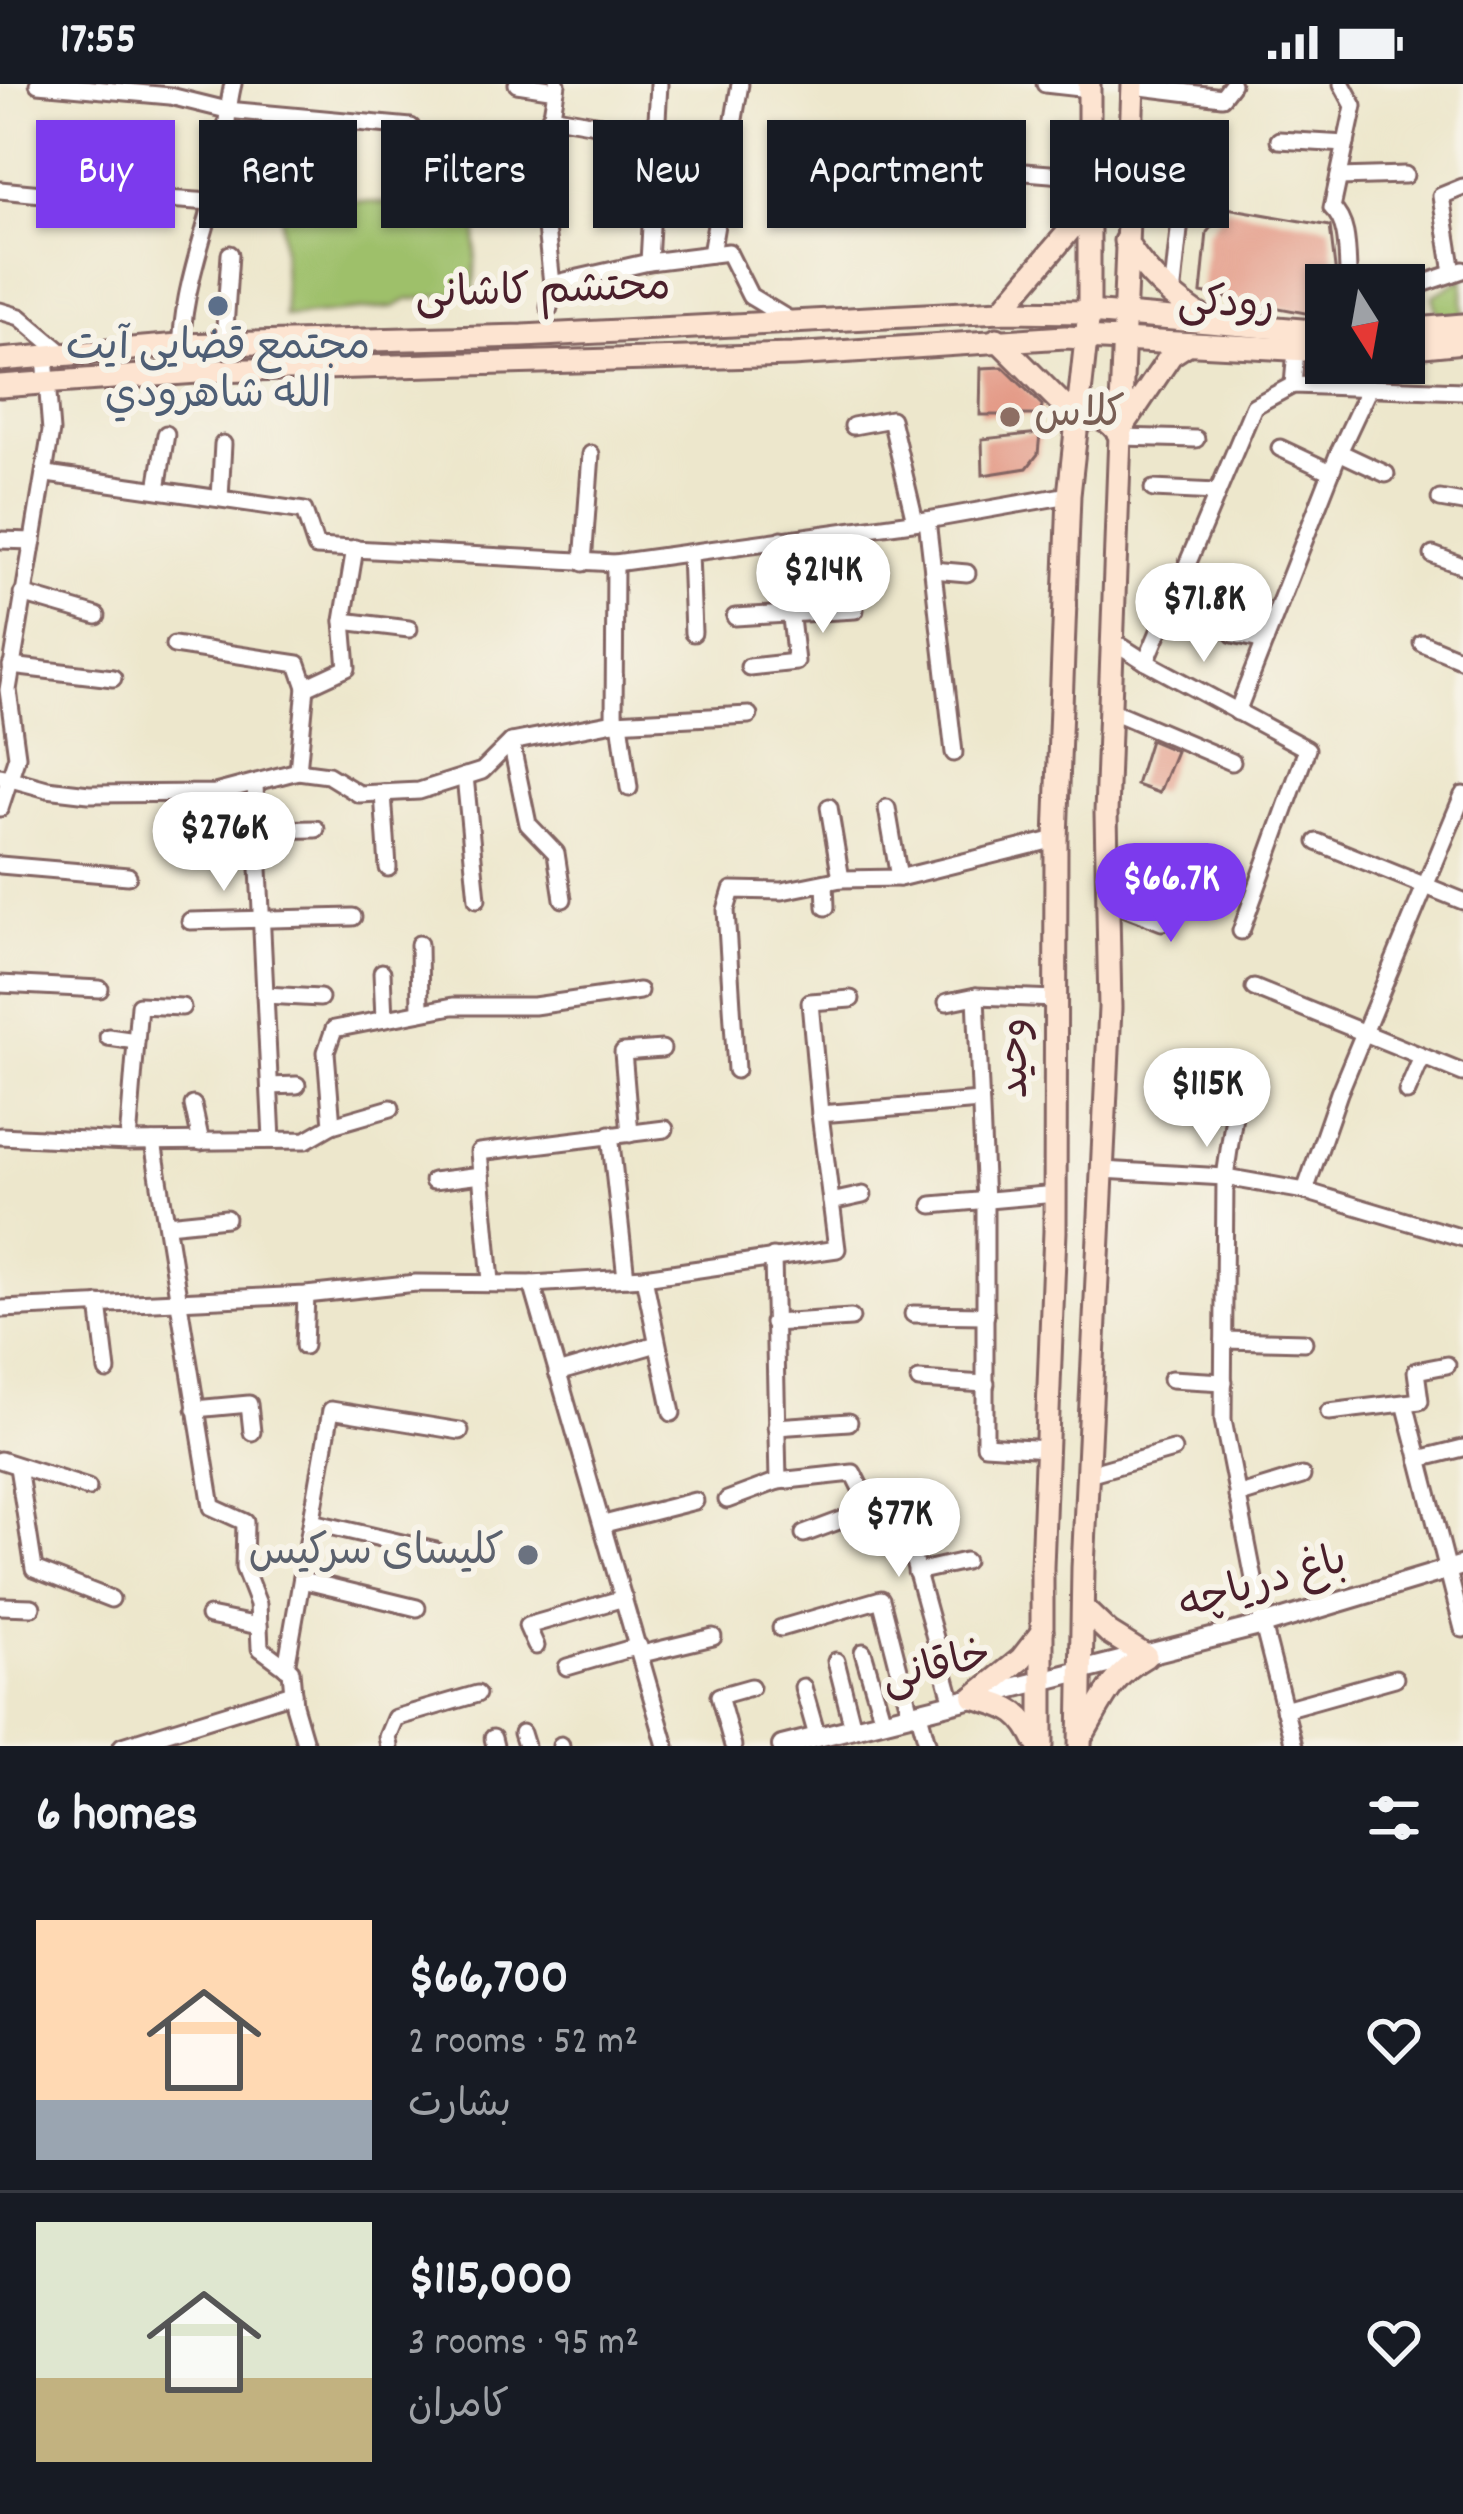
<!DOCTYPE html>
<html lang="en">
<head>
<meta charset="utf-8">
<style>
  :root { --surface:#171b24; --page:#20242c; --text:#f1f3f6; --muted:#9ea1a6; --line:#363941; --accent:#7c3aed }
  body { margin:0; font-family:Dekko,"Playpen Sans Arabic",sans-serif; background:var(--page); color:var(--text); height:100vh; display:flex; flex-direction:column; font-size:45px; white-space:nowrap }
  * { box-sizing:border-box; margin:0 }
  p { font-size:39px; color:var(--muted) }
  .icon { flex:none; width:66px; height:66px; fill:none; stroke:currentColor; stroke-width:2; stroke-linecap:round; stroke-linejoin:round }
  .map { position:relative; height:1662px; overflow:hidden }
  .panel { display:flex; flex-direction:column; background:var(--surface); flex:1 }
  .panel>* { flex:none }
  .hud { position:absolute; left:36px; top:36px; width:1392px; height:108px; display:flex; gap:24px }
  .needle { width:78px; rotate:169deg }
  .controls { position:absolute; left:1305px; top:180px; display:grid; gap:24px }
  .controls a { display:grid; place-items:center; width:120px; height:120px; border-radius:0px; background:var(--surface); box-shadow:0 3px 9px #0004; font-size:60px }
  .price { position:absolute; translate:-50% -102px; padding:0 27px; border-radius:42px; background:#fff; color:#222; font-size:39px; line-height:78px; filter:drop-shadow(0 3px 6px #0008) }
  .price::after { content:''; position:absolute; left:50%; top:72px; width:36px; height:27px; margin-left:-18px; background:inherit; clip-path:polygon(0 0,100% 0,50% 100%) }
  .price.on { background:var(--accent); color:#fff }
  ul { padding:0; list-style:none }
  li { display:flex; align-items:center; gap:36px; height:300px; padding:0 36px }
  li+li { border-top:3px solid var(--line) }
  li span { display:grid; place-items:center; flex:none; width:336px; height:240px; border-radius:0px; color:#555 }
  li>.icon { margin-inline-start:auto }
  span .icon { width:144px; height:144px; fill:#fffc; stroke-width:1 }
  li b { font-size:51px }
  h2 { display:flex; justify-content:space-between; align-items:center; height:144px; padding:0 36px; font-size:51px }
  .chip { padding:0 42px; border-radius:0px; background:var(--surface); box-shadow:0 3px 9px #0004; font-size:42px; line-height:108px }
  .chip.on { background:var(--accent); color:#fff }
  .status { display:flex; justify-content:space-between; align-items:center; height:84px; padding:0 60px; background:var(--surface); direction:ltr }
  .status svg { height:33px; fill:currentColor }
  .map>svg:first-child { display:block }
  .green { fill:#9ec06a; stroke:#74704a; stroke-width:3 }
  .building { fill:#e49b88 }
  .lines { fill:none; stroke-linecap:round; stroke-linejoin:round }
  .minor-casing { stroke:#836563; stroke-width:21 }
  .tertiary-casing { stroke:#836563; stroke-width:24 }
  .secondary-casing { stroke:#836563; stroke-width:27 }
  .minor { stroke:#fff; stroke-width:15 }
  .tertiary { stroke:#fff; stroke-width:18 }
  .secondary { stroke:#fde4d1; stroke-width:21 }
  .service-dot { fill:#5c6f8a; stroke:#f7f3e8; stroke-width:4.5 }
  .education-dot { fill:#8d6e63; stroke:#f7f3e8; stroke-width:4.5 }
  .worship-dot { fill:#6b7280; stroke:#f7f3e8; stroke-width:4.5 }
  .labels { text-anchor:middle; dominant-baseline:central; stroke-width:12; stroke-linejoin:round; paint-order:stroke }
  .street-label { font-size:42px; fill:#4a1f2b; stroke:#f7f3e8 }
  .service-label { font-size:42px; fill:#4e5e75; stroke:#f7f3e8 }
  .education-label { font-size:42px; fill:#785e54; stroke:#f7f3e8; text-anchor:start }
  .worship-label { font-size:42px; fill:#5b616d; stroke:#f7f3e8; text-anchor:end }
</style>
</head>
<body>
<div class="status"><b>17:55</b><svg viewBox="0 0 49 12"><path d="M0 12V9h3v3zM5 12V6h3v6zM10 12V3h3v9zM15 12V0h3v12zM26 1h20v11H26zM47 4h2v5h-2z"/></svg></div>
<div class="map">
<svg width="1463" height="1662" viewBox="0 0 1463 1662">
  <rect width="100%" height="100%" fill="#f7f3e8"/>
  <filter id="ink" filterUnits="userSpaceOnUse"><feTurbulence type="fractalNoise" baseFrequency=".00833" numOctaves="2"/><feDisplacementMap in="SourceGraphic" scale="24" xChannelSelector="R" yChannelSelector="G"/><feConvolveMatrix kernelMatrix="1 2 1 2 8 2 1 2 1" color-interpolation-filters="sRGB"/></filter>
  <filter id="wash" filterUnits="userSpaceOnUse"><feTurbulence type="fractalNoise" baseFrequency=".004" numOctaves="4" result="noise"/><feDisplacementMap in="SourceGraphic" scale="48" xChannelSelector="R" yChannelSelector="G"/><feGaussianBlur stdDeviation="2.7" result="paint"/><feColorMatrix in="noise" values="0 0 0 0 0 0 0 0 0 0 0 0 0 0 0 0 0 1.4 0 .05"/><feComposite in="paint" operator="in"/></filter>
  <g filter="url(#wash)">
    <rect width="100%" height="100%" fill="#ede7cc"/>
    <!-- green -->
    <g class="green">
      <path d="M281,112l197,14 -4,81 -66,9 -14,7 -109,10z"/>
      <path d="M1463,194v41l-24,3 -6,-26z"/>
    </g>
    <g id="blocks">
      <!-- building -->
      <g class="building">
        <path d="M1227,124l103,18 7,59h-11v32l-125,-24 6,-61z"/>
        <path d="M1003,283l39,38 -1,10h-61l1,-47z"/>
        <path d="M1040,349l-2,21 -11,14 -44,7 -1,-36z"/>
        <path d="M1150,656l26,11 -17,42 -23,-8z"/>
      </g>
    </g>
  </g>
  <g filter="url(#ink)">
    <use href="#blocks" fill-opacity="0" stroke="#836563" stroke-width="3"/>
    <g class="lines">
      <defs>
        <g id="minor">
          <path d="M38,0l132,12 57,14 184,17"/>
          <path d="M517,0l39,6"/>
          <path d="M1045,0l44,5"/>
          <path d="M1342,0l12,22 -22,102c19,17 14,52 17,77"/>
          <path d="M1133,2l89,11 10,-13"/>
          <path d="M550,32l51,9"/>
          <path d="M493,50l56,7"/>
          <path d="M1279,56l67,4"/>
          <path d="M799,70l289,23"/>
          <path d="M1339,93l66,-2"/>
          <path d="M0,106l63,6"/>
          <path d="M104,111l108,7"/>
          <path d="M711,170l29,-170"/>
          <path d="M649,178l10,-178"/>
          <path d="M1453,189l-12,-77 22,-9"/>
          <path d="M552,200l97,-22 79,-10 22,44 43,26"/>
          <path d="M1404,206l59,-20"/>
          <path d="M1172,213l13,-125 31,3"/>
          <path d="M549,224l3,-24 -11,-103 16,-97"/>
          <path d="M0,227l20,6 44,37"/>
          <path d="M224,259l6,-89"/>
          <path d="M182,289c-6,-66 21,-132 37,-195 8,-31 6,-63 14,-94"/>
          <path d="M1293,301l3,-35"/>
          <path d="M853,342l38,-7 24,102"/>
          <path d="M1121,353l75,2"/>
          <path d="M1280,364l51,24"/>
          <path d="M1339,368l47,22"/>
          <path d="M47,390l257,37 12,36 299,16 312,-43 142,-25"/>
          <path d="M157,405l9,-55"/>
          <path d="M1153,405l64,3"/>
          <path d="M220,414l3,-54"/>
          <path d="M1440,415l23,4"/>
          <path d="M927,436l27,233"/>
          <path d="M0,456l33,1"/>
          <path d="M690,469l3,80"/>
          <path d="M1433,471l30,11"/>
          <path d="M583,479l8,-109"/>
          <path d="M933,486l34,3"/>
          <path d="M22,510l75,22"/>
          <path d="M735,533l120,-7"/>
          <path d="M343,537l66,8"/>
          <path d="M1233,550l32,7"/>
          <path d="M1113,557l33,21 108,-256 39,-21 170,6"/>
          <path d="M1422,559l41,17"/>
          <path d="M174,561l124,19 8,23"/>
          <path d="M1146,578l161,87 -66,182"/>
          <path d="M11,582l102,12"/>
          <path d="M749,583l47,-5 -14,-123"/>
          <path d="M1110,626l122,52"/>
          <path d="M1237,628l102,-260 30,-64"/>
          <path d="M620,637l9,67"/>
          <path d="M614,638l1,-159"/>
          <path d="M511,658l17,82 28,29 7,46"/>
          <path d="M298,687l8,-84 41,-19 -4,-47 12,-73"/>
          <path d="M0,692l47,13 42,5 126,-1 83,-22 30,4 31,19 60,-3 63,-20 29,-29 103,-20 135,-7"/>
          <path d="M465,692l12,123"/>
          <path d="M255,701l17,355"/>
          <path d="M383,709l5,75"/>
          <path d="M829,723l12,72"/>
          <path d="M0,724l17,-52 -9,-66 43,-259 -6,-75"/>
          <path d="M887,724l12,70"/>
          <path d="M257,746l59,-1"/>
          <path d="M1317,758l146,59"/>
          <path d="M0,781l128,11"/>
          <path d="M825,799l1,24"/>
          <path d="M1108,817l54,21 24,-52"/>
          <path d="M190,837l163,-4"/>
          <path d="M419,860l1,68"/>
          <path d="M382,888l2,47"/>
          <path d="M0,900l100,5"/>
          <path d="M1254,904l209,85"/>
          <path d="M265,911l55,3"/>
          <path d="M976,912l9,206v243l63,4"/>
          <path d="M947,918l29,-6 81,3"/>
          <path d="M108,953l28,4"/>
          <path d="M736,986l-10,-160 6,-20 50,1 59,-12 58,-1 157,-39"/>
          <path d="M270,1002l27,-1"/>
          <path d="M1407,1008l15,-35"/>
          <path d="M1202,1011l34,7 -11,75 -2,243 40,205 31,121"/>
          <path d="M193,1021l8,37"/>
          <path d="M820,1030l-10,-112 41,-3"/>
          <path d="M332,1041l59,-17"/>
          <path d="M610,1050l16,144"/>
          <path d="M630,1050l-7,-82 39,-3"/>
          <path d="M0,1052l128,6 178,-2 26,-15 -6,-73 8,-23 119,-23h81l105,-15"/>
          <path d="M128,1058l11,-137 43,2"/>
          <path d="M153,1058l59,365 33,15 -1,46 14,36 2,44 31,23 3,34 12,41"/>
          <path d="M1102,1086l123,7 80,14 158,47"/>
          <path d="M433,1097l48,-6"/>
          <path d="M1305,1107l34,-98 124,-298"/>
          <path d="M831,1118l32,-7"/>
          <path d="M932,1121l124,-11"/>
          <path d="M167,1140l59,-6"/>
          <path d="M773,1173l5,224 75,-8 18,36 28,-2 54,196"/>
          <path d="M644,1193l28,136"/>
          <path d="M491,1197l-12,-129 186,-23"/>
          <path d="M532,1200l134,462"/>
          <path d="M99,1220l8,67"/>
          <path d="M2,1225l304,-14 110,-12 116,1 112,-7 193,-28 -17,-135 160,-13"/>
          <path d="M913,1230l73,1"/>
          <path d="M773,1239l78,-5"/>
          <path d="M1224,1256l80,2"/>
          <path d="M304,1262l2,-51"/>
          <path d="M557,1289l100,-29"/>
          <path d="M1171,1295l53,3"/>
          <path d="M919,1296l67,4"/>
          <path d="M1405,1319l58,226"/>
          <path d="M195,1325l54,-5 3,28"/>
          <path d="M1329,1328l91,-11 -4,-30 31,-6"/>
          <path d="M776,1343l73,-5"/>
          <path d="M1419,1375l44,-11"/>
          <path d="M0,1376l88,28"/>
          <path d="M18,1383l16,102 77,30"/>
          <path d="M1088,1390l85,-24"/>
          <path d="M1237,1412l65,-20"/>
          <path d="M727,1416l51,-19"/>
          <path d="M312,1438l124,29"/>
          <path d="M604,1440l91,-23"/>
          <path d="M804,1450l67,-25"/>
          <path d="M916,1488l49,-11"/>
          <path d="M302,1496l115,28"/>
          <path d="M0,1522l32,1"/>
          <path d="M209,1532l50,10"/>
          <path d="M781,1544l100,-29 29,113"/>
          <path d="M536,1562l-9,-20 97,-28"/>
          <path d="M863,1568l20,68"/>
          <path d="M642,1570l71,-17"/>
          <path d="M836,1577l17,67"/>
          <path d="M567,1583l72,-21"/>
          <path d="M286,1584l45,-258 129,21"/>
          <path d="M803,1603l14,49"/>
          <path d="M1284,1625l111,-31"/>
          <path d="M918,1626l10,36"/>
          <path d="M522,1649l4,13"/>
          <path d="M493,1654l2,8"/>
          <path d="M561,1661v1"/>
          <path d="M122,1662l171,-53"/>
          <path d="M389,1662l-2,-9 8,-19 82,-24"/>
          <path d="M733,1662l-14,-50 32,-9"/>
        </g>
        <path id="tertiary" d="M782,1662l481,-121 200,-60"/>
        <g id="secondary">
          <path d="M1125,157c22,34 47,58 82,79"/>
          <path d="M1001,227l86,-101"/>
          <path d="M1404,246l59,-5"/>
          <path d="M997,255l80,80"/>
          <path d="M1404,264l59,-6"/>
          <path d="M0,276l179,-15 344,-9 478,-25 88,1 237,20"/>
          <path d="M0,302l212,-15 580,-16 273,-18 261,14"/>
          <path d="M1074,342c21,-15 34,-9 47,11"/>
          <path d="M1122,344l49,-73 17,-11"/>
          <path d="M974,1613l47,-38 21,-27"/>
          <path d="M974,1613c34,11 47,11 63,46"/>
          <path d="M1083,1650c19,-32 29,-59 63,-78l-37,-23 -24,-23"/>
          <path d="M1042,1662v-179l13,-336 1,-392 13,-344 20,-183v-228"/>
          <path d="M1080,1662l3,-178 27,-560 -4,-195 27,-729"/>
        </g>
      </defs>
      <!-- minor casing -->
      <use href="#minor" class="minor-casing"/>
      <!-- tertiary casing -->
      <use href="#tertiary" class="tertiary-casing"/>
      <!-- secondary casing -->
      <use href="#secondary" class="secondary-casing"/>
      <!-- minor -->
      <use href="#minor" class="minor"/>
      <!-- tertiary -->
      <use href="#tertiary" class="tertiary"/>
      <!-- secondary -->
      <use href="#secondary" class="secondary"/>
    </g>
  </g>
  <!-- markers -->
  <circle class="service-dot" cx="218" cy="222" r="12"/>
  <circle class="education-dot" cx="1010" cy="333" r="12"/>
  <circle class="worship-dot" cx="528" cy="1471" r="12"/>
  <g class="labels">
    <!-- street labels -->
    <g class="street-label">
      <text transform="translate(543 210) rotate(-2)">محتشم کاشانی</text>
      <text transform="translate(1226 223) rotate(3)">رودکی</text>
      <text transform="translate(1018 974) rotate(-90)">وحید</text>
      <text transform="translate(1263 1502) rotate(-16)">باغ دریاچه</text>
      <text transform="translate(937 1586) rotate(-14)">خاقانی</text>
    </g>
    <!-- service labels -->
    <g class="service-label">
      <text x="218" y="266">مجتمع قضایی آیت<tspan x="218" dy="48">الله شاهرودي</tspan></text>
    </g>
    <!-- education labels -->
    <g class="education-label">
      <text x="1034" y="333">کلاس</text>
    </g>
    <!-- worship labels -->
    <g class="worship-label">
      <text x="504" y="1471">کلیسای سرکیس</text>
    </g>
  </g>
</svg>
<div class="controls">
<a><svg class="needle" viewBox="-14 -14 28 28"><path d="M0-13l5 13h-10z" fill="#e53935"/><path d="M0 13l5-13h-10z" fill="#9ea1a6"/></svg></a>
</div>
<b class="price" style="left:823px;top:552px">$214K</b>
<b class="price" style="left:1204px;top:581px">$71.8K</b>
<b class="price" style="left:224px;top:810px">$276K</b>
<b class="price on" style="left:1171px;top:861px">$66.7K</b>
<b class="price" style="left:1207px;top:1066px">$115K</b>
<b class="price" style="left:899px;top:1496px">$77K</b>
<div class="hud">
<a class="chip on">Buy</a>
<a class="chip">Rent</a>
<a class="chip">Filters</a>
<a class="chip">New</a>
<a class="chip">Apartment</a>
<a class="chip">House</a>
</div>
</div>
<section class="panel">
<h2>6 homes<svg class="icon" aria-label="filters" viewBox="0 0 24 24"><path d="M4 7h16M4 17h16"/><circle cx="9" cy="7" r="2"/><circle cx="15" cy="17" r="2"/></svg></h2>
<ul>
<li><span style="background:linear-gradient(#ffd9b3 75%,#9aa5b1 0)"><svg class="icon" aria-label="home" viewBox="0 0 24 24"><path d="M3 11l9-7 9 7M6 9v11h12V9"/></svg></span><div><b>$66,700</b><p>2 rooms · 52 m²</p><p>بشارت</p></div><svg class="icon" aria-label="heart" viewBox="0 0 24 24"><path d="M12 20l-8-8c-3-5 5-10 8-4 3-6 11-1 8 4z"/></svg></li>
<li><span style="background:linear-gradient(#dfe7d0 65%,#c2b280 0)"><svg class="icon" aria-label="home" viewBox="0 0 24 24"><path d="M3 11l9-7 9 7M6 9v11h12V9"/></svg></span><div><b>$115,000</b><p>3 rooms · 95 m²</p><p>کامران</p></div><svg class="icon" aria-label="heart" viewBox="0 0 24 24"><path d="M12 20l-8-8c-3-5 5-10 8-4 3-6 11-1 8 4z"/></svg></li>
</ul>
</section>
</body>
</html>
